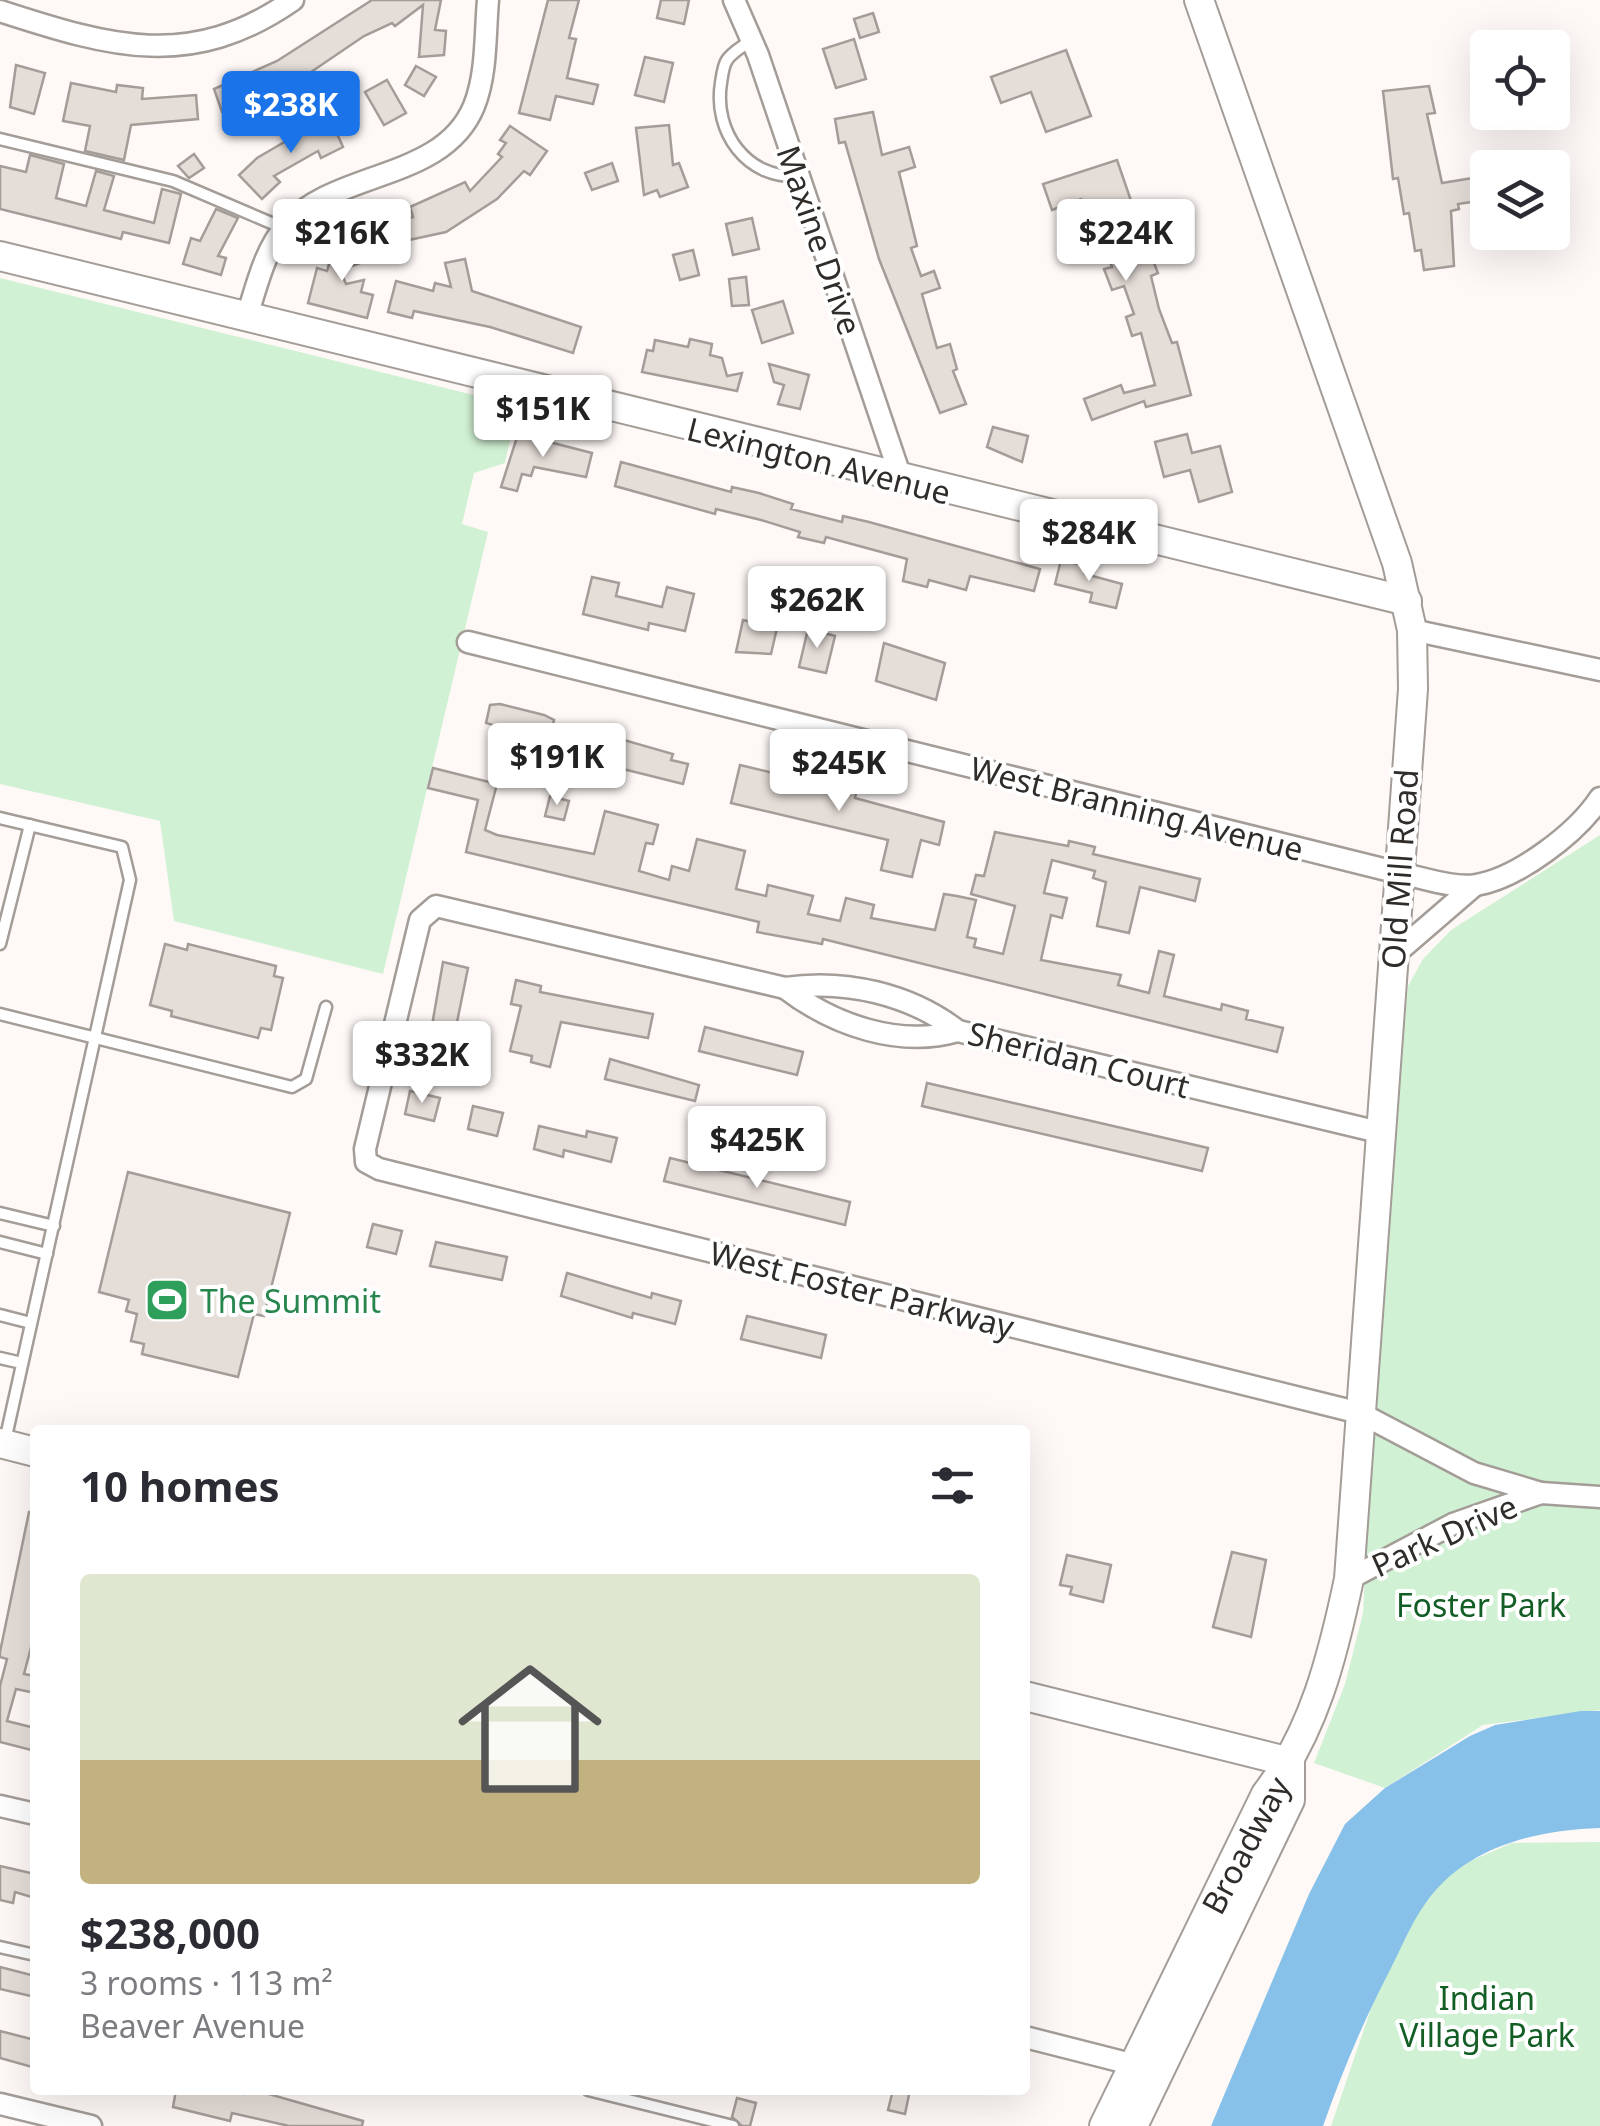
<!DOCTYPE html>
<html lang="en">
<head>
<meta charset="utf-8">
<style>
  :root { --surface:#fff; --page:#f7f7f7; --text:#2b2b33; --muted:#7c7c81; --accent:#1a73e8 }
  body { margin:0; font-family:"Noto Sans",sans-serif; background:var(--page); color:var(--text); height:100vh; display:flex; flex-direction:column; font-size:38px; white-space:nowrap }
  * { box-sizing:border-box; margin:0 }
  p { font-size:32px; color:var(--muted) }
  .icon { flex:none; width:55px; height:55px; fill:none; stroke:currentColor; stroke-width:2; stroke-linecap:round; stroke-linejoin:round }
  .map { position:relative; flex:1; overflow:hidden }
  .drawer { position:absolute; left:30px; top:1425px; width:1000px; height:670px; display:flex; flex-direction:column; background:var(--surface); border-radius:10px; box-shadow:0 10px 40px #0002 }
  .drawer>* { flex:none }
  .buttons { position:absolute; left:1470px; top:30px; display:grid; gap:20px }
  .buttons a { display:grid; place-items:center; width:100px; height:100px; border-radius:10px; background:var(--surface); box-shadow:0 10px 40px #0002; font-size:50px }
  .price { position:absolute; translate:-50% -85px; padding:0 22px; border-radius:10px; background:#fff; color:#222; font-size:32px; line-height:65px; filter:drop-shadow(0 2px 5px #0008) }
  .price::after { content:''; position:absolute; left:50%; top:60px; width:30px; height:22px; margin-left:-15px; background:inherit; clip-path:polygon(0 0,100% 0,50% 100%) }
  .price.current { background:var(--accent); color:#fff }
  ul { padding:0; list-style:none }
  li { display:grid; align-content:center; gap:20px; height:530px; padding:0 50px }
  li span { display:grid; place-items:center; height:310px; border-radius:10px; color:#555 }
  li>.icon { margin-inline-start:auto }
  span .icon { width:180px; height:180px; fill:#fffc; stroke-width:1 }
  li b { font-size:42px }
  h2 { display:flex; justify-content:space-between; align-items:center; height:120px; padding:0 50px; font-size:42px }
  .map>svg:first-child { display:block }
  .green { fill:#d0f1d3 }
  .water { fill:#87c1ea }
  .building { fill:#e5ddd8; stroke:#a49c98; stroke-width:2.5 }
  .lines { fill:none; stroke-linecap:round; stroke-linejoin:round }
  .lane-casing { stroke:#a39c97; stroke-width:15 }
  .street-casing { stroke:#a39c97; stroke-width:25 }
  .secondary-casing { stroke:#a39c97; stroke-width:32 }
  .lane { stroke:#fff; stroke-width:10 }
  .street { stroke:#fff; stroke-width:20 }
  .secondary { stroke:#fff; stroke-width:28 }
  .labels { text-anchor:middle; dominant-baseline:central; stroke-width:8; stroke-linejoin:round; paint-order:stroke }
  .street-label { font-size:32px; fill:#2f2c2a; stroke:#fff }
  .leisure-label { font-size:32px; fill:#27864d; stroke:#fff; text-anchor:start }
  .park-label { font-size:32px; fill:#125e25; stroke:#fff }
</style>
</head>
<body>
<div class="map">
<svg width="1600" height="2126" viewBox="0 0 1600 2126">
  <rect width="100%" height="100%" fill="#fef9f6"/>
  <!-- green -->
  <g class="green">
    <path d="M0,278l518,128 -13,57 -31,10 -12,51 26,8 -105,442 -209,-53 -14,-100 -160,-37z"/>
    <path d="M1600,835v875l-117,15 -98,63 -71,-25 31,-79 18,-71 12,-231 33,-396 15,-27 28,-29z"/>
    <path d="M1600,1842v284h-269l73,-214 27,-34 81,-35z"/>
  </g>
  <!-- water -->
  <path class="water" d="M1581,1711h19v117c-65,2 -136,19 -175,76 -15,21 -24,45 -36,68 -26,50 -47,100 -66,154h-112l98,-232 36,-70 40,-36 85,-52 25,-11z"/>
  <!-- building -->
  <g class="building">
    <path d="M372,0h69l-6,30 11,1 -2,24 -25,2 4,-52 -28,21 -3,-3 -28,13 -53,36 2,3 -33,19 2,4 -22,11 -4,-9 -34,12 -8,-23 63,-28z"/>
    <path d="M548,0h31l-10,38 7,1 -9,39 31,7 -5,19 -37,-8 -6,24 -31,-7z"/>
    <path d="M661,0h28l-5,24 -27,-6z"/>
    <path d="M873,13l6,19 -19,6 -6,-19z"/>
    <path d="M854,39l12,40 -30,9 -13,-39z"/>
    <path d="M1066,50l25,66 -45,16 -15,-40 -30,11 -10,-26z"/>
    <path d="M645,57l28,6 -9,39 -29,-7z"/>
    <path d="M16,65l29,8 -11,41 -24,-7z"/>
    <path d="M416,66l20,11 -12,19 -19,-11z"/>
    <path d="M387,80l19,33 -22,12 -19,-33z"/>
    <path d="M71,83l45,9 1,-7 26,3 -1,11 54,-4 2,24 -67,6 -7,35 -39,-9 5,-25 -27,-5z"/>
    <path d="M1429,86l6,27 -8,1 15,69 37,-6 3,15h-6l2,9 -20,3 1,5 -8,2 3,55 -30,4 -3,-20 -6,1 -6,-38 -5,1 -6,-36 -5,1 -10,-88z"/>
    <path d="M873,112l9,43 27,-8 6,20 -16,5 18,74 -6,2 10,28 13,-5 6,17 -18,6 15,54 13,-4 7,25 -4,2 13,33 -26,9 -61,-154 -34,-117 -6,1 -4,-24z"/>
    <path d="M329,116l14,31 -22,11 -3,-7 -44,25 6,6 -18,17 -23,-24 18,-17z"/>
    <path d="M669,125l4,40 6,-2 9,24 -28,10 -3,-7 -13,5 -8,-67z"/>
    <path d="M510,126l37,25 -17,24 -6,-4 -27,28 -51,33 -60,13 -5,-21 32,-7 -3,-10 55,-25 5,9 32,-34 -4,-3 8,-11 -6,-3z"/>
    <path d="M194,154l10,14 -15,10 -11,-12z"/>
    <path d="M30,155l34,9 -8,34 30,8 10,-35 18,5 -10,34 50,13 8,-34 19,5 -12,49 -46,-11 -2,7 -121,-30v-43l26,6z"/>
    <path d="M1117,160l20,58 -6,1 12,37 7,-3 8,20 -7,3 8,33 13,34 5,-1 14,53 -45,12 -2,-6 -52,19 -8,-21 37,-14 3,8 31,-8 -14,-52 -9,3 -6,-19 8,-3 -10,-28 -12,4 -8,-21 8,-2 -18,-52 -6,2 -7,-18 -29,11 -9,-26z"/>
    <path d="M612,163l6,18 -26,9 -7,-17z"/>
    <path d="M216,209l22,9 -20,38 8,2 -5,17 -38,-11 8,-26 9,3z"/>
    <path d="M752,218l7,31 -26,6 -7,-31z"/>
    <path d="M335,243l44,13 -39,14 6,14 18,-4 -3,12 12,3 -6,23 -59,-15 9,-35 10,3z"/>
    <path d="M693,250l6,25 -19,5 -7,-25z"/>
    <path d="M465,259l7,32 109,36 -8,26 -83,-26 -76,-16 -2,7 -24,-6 8,-31 37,10 2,-8 16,4 -6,-24z"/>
    <path d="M746,277l3,28 -17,1 -3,-27z"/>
    <path d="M783,301l10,32 -31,10 -10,-33z"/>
    <path d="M690,339l22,5 -2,11 12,3 5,18 15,-3 -5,18 -95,-19 5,-22 6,1 2,-11 33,7z"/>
    <path d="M769,364l40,11 -9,34 -22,-5 6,-19 -10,-3z"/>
    <path d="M993,427l35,9 -6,26 -35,-15z"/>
    <path d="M518,434l74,19 -6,24 -52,-10 -3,9 -9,-2 -5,17 -16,-4z"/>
    <path d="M1187,434l5,19 28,-7 12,46 -33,10 -9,-32 -26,7 -9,-35z"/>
    <path d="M621,462l110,30 1,-5 27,6 34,11 -2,5 51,13 1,-6 26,6 171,47 -6,22 -64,-15 -4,14 -37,-10 -2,7 -24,-6 4,-22 -81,-22 -2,6 -26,-6 2,-5 -39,-12 -45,-11 -1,5 -100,-28z"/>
    <path d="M1061,560l27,6 -3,8 37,10 -6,24 -26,-6 2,-9 -37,-9z"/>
    <path d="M592,577l27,6 -3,13 46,11 5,-20 27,7 -9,37 -36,-8 -1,7 -65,-16z"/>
    <path d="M743,620l34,8 -6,26 -35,-2z"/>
    <path d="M808,629l27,7 -9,37 -27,-6z"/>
    <path d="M884,643l61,20 -9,37 -60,-19z"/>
    <path d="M500,704l44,11 10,5 -2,9 34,10 3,-9 84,24 -2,6 17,4 -5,20 -136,-34 -3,12 -53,-17 5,-19 -10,-3 4,-18z"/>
    <path d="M740,765l116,28 -1,5 89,24 -5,23 -18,-5 -9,37 -31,-7 7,-30 -157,-37z"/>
    <path d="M433,768l64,16 -12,46 12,5 97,19 11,-43 53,14 -5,19 -7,-1 -7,28 30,9 3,-14 17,5 8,-32 48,12 -9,38 30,7 2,-11 45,11 -5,18 32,7 6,-23 28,7 -3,13 64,12 9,-36 13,2 19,4 -9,37 9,2 -2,8 29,7 12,-48 -44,-12 5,-19 8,1 11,-44 73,14 1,-5 26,6 -2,7 107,25 -5,22 -55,-14 -11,46 -32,-7 9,-44 -13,-4 2,-7 -43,-11 -8,33 23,5 -5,20 -11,-3 -10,45 80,15 -3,10 31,8 10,-42 15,4 -10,41 57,14 1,-6 26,7 -2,8 37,9 -6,24 -454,-113 -1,5 -65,-12 2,-10 -293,-70 12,-52 -50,-12z"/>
    <path d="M550,796l19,5 -5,19 -19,-4z"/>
    <path d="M165,944l22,6 1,-6 88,22 -2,10 9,2 -12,52 -10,-2 -3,10 -87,-22 1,-5 -22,-6z"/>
    <path d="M443,962l25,6 -15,74 -23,-5z"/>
    <path d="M516,980l25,6 -1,6 113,22 -5,24 -87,-16 -11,45 -19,-5 1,-6 -22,-5 11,-45 -10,-2z"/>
    <path d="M705,1027l98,25 -6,23 -98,-24z"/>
    <path d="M610,1059l89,26 -4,16 -90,-22z"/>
    <path d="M927,1083l281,65 -6,23 -280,-65z"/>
    <path d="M410,1091l30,7 -6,23 -29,-7z"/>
    <path d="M473,1106l30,7 -6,23 -29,-7z"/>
    <path d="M539,1126l47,11 1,-6 30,7 -6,24 -47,-12 -1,7 -29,-8z"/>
    <path d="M670,1158l180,44 -5,23 -181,-44z"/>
    <path d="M128,1172l162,41 -26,103 -10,-2 -16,63 -96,-23 2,-10 -13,-3 6,-27 -11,-3 3,-11 -30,-8z"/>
    <path d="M373,1224l29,7 -6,23 -29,-7z"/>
    <path d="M436,1242l71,15 -5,23 -72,-14z"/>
    <path d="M567,1273l84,25 1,-5 29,8 -6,23 -42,-11 -1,5 -71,-22z"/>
    <path d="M747,1316l79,19 -5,23 -80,-19z"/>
    <path d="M29,1512l6,1v119l-11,42 11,2v17l-19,-4 -9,32 28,7v23l-35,-9v-56l7,-27 -7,-2v-5z"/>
    <path d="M1232,1552l34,8 -15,77 -38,-10z"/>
    <path d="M1067,1555l44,10 -8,37 -33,-8 2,-7 -12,-2z"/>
    <path d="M0,1866l35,8v24l-20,-6 -2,11 -13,-3z"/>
    <path d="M0,1967l35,9v21l-35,-8z"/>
    <path d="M0,2031l35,9 -3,27 -32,-9z"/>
    <path d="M176,2090l68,4 11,-4 108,31 -1,5h-73l-57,-13 -2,8 -57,-14z"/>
    <path d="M893,2090h17l-5,24 -17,-4z"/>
    <path d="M737,2098l19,5 -6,23h-8l-10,-9z"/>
  </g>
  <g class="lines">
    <defs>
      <g id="lane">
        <path d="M751,40c-7,6 -19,12 -24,20 -4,6 -5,16 -6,23 -8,49 26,96 77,93"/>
        <path d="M0,139l173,42 110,47"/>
        <path d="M0,818l122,29 8,33 -125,561"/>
        <path d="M0,944l30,-119"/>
        <path d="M0,1014l292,73 14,-8 20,-72"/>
        <path d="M0,1213l54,13"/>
        <path d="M0,1242l47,12"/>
        <path d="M0,1315l31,8"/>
        <path d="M0,1358l22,5"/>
        <path d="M0,1947l35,8"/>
        <path d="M588,2090l145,36"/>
      </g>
      <g id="street">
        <path d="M734,0l24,55 144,426"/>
        <path d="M0,11c111,36 191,60 293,-11"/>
        <path d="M246,319c10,-30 18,-68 39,-92 50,-58 158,-45 189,-121 13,-32 11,-72 14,-106"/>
        <path d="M1412,630l188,40"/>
        <path d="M468,642l931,231c22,4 55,16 77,12 42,-7 101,-52 124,-87"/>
        <path d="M1394,955l80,-69"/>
        <path d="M785,988c48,37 114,60 173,43"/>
        <path d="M1541,1493l59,4"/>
        <path d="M1349,1579l104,-55 88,-31 -67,-20 -114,-60 -981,-244 -13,-7 -1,-13 55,-229 16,-14 349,82c60,-9 125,6 173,43l425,102"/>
        <path d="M0,1806l35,8"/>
        <path d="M1025,2037l110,28"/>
        <path d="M0,2104l91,22"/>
      </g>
      <g id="secondary">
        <path d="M0,256l1407,345"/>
        <path d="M0,1443l35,9"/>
        <path d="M1025,1696l265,66"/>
        <path d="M1104,2126l162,-332c48,-62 67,-139 83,-215l64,-890 -1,-59 -15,-67 -198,-563"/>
        <path d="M1133,2126l157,-326v-38"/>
      </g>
    </defs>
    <!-- lane casing -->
    <use href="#lane" class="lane-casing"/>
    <!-- street casing -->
    <use href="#street" class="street-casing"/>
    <!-- secondary casing -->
    <use href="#secondary" class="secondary-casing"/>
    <!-- lane -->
    <use href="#lane" class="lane"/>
    <!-- street -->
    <use href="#street" class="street"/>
    <!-- secondary -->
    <use href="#secondary" class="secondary"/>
  </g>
  <!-- icons -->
  <defs>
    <symbol id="stadium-square" viewBox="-11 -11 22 22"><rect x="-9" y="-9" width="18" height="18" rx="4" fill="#2e9e5b" stroke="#fff"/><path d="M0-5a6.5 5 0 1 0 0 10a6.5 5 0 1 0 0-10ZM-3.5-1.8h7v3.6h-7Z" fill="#fff"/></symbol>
  </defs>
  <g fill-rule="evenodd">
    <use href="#stadium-square" x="142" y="1275" width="50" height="50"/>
  </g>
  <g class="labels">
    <!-- street labels -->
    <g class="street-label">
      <text transform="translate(820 240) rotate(71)">Maxine Drive</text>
      <text transform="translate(819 460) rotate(14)">Lexington Avenue</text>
      <text transform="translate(1137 808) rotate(14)">West Branning Avenue</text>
      <text transform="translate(1399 869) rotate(-86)">Old Mill Road</text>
      <text transform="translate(1079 1059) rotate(14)">Sheridan Court</text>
      <text transform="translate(862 1289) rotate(14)">West Foster Parkway</text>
      <text transform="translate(1444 1535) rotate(-24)">Park Drive</text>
      <text transform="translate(1245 1845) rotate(-62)">Broadway</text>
    </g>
    <!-- leisure labels -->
    <g class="leisure-label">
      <text x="200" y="1300">The Summit</text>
    </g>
    <!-- park labels -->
    <g class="park-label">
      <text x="1481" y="1604">Foster Park</text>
      <text x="1487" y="1997">Indian<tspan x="1487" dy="37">Village Park</tspan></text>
    </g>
  </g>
</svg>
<div class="buttons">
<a><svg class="icon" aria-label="locate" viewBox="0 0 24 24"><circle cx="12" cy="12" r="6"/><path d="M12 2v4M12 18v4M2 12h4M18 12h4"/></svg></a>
<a><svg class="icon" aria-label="layers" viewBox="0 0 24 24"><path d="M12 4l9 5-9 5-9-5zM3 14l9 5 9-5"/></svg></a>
</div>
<b class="price current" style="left:291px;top:156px">$238K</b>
<b class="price" style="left:342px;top:284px">$216K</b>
<b class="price" style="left:1126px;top:284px">$224K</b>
<b class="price" style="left:543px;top:460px">$151K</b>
<b class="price" style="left:1089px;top:584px">$284K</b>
<b class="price" style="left:817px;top:651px">$262K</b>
<b class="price" style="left:557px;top:808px">$191K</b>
<b class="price" style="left:839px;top:814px">$245K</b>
<b class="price" style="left:422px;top:1106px">$332K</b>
<b class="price" style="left:757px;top:1191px">$425K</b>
<section class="drawer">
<h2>10 homes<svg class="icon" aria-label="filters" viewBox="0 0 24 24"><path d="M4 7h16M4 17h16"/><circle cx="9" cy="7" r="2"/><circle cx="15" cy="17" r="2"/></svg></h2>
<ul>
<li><span style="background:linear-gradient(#dfe7d0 60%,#c2b280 0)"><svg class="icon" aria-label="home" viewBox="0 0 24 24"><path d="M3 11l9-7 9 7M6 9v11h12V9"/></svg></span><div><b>$238,000</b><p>3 rooms · 113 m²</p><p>Beaver Avenue</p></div></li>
</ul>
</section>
</div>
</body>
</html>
